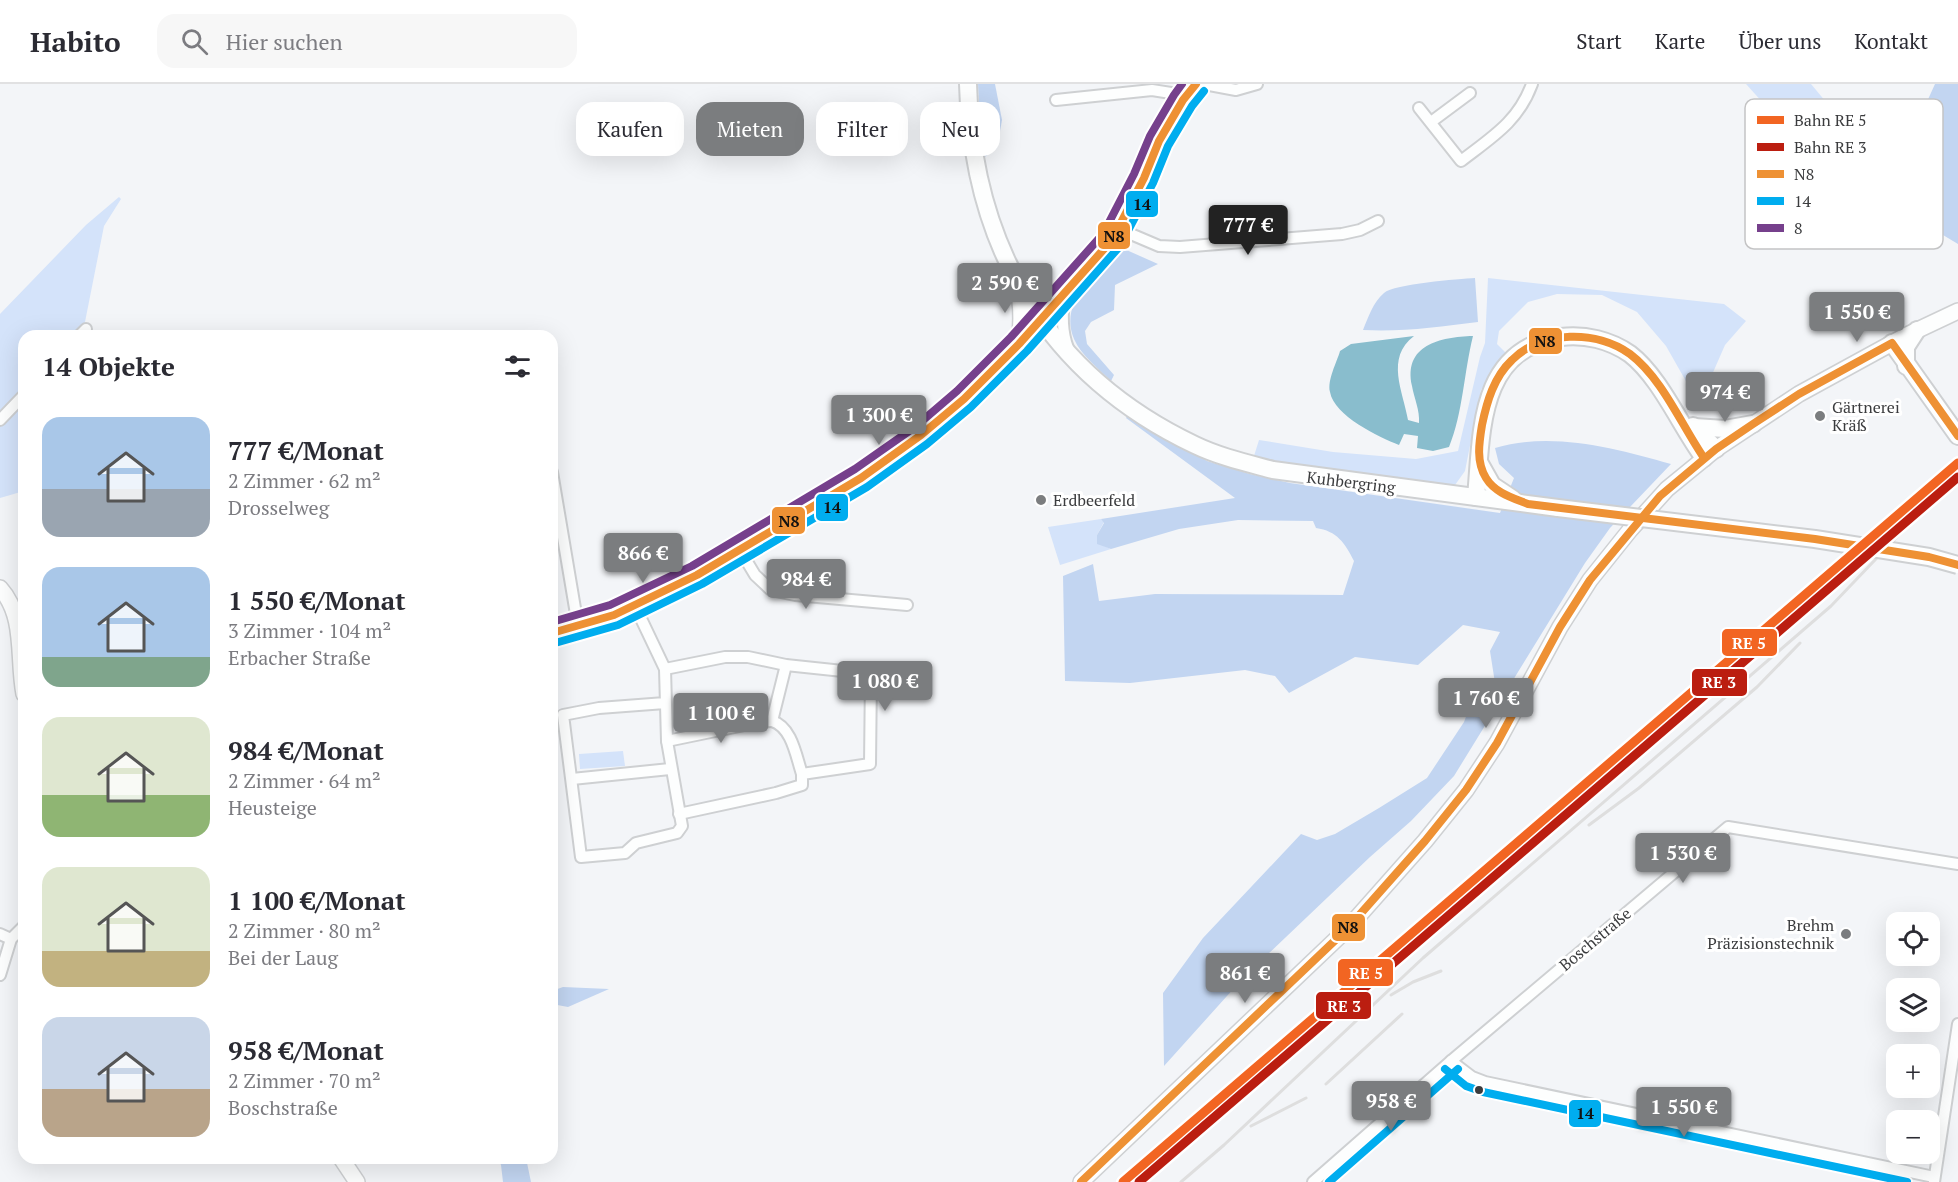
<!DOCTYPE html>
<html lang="de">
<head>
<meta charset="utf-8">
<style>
  :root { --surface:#fff; --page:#f7f7f7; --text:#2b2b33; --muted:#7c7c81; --line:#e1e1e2; --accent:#7b7d7f }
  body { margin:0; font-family:"PT Serif",serif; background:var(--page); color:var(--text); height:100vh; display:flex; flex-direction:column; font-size:22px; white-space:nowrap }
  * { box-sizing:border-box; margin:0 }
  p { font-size:20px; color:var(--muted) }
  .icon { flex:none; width:33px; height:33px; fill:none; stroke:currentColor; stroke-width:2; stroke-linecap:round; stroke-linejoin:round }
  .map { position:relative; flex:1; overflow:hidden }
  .drawer { position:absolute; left:18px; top:246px; width:540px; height:834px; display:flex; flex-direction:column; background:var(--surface); border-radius:18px; box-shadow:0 6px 24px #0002 }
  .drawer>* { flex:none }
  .banner { position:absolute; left:576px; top:18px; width:570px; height:54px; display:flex; gap:12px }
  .buttons { position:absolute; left:1886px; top:828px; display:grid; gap:12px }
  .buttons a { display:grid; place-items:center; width:54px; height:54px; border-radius:12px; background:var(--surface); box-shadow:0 6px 24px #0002; font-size:30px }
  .price { position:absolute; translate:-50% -51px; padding:0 14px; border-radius:6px; background:var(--accent); color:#fff; font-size:20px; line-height:39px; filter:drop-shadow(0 2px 3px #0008) }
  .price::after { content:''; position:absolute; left:50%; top:36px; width:18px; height:14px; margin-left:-9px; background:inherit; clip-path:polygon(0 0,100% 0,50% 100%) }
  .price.current { background:#222; color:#fff }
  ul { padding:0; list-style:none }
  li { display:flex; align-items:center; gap:18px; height:150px; padding:0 24px }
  li span { display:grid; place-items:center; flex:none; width:168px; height:120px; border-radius:18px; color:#555 }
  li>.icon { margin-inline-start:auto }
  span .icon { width:72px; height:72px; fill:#fffc; stroke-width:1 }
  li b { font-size:26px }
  h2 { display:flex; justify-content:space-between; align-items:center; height:72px; padding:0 24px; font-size:26px }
  .tag { padding:0 21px; border-radius:18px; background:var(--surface); box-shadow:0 6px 24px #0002; font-size:21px; line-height:54px }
  .tag.current { background:var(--accent); color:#fff }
  header { display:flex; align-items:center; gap:36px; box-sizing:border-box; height:84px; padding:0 30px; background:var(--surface); border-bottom:2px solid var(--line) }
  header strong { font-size:28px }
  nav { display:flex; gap:33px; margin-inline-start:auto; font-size:21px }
  .search { width:420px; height:54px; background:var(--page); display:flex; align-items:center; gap:15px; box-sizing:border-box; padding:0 21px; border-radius:18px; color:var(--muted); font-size:22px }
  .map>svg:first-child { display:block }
  .green { fill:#d4e3fa }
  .forest { fill:#c2d5f1 }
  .water { fill:#89bdcd }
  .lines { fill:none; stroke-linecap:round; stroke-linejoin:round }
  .street-casing { stroke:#ced0d2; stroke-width:14 }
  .secondary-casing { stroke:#ced0d2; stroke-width:18 }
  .primary-casing { stroke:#ced0d2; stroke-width:20 }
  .street { stroke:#fdfefe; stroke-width:10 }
  .secondary { stroke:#fdfefe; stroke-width:15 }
  .primary { stroke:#fdfefe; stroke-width:16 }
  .rail { stroke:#dedede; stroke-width:3 }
  .primary-bridge-casing { stroke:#ced0d2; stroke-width:20; stroke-linecap:butt }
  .primary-bridge { stroke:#fdfefe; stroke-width:16 }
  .bus-1-casing { stroke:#fff; stroke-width:12 }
  .bus-2-casing { stroke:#fff; stroke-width:12 }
  .bus-3-casing { stroke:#fff; stroke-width:12 }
  .bus-1 { stroke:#ee9134; stroke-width:8 }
  .bus-2 { stroke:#00adef; stroke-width:8 }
  .bus-3 { stroke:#76408c; stroke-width:8 }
  .rail-1-casing { stroke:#fff; stroke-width:14 }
  .rail-2-casing { stroke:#fff; stroke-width:14 }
  .rail-1 { stroke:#f26522; stroke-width:9 }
  .rail-2 { stroke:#bb1e10; stroke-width:9 }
  .poi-dot { fill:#7b7d7f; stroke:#fff; stroke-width:2 }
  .bus-dot { fill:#3b3c3e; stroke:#fff; stroke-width:2 }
  .labels { text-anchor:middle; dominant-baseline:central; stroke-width:6; stroke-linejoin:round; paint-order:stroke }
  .poi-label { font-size:16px; fill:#3b3c3e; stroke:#fff; text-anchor:start }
  .street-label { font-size:16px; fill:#3b3c3e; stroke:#fff }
  .key { fill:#fff; stroke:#c4c4c5; stroke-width:1.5 }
  .key-label { font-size:16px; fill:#3b3c3e }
  .line-badge { stroke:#fff; stroke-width:2 }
  .badge-label { font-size:16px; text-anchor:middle; font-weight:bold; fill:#fff }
  .pale-badge-label { font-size:16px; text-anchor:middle; font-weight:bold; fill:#111 }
</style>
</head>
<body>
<header>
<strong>Habito</strong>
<div class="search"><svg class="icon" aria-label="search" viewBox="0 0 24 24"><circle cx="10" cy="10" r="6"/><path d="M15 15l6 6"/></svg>Hier suchen</div>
<nav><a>Start</a><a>Karte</a><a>Über uns</a><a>Kontakt</a></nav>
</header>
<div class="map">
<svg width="1958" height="1098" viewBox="0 0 1958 1098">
  <rect width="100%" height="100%" fill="#f3f5f8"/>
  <!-- green -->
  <g class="green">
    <path d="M1746,0h65l46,55 -29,36z"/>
    <path d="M119,113l2,2 -17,27 -20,101 -8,9h-52v54l-24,25v-101l86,-89z"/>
    <path d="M1488,194l236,26 22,17 -21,24 -14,32 -12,21 -12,-15 -21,-37 -29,-34 -35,-17 -45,-1 -29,8 -29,29 -2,13 9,9 -25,37 -16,81 -10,14 -125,-11 -76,-18 5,-16 74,12 83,7 42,-8 22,-94 5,-14z"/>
    <path d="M24,316v91l-24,7v-74z"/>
    <path d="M1101,435l3,3 -7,13v8l14,6 -51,16 -12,-38z"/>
    <path d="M623,667l2,15 -45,3 -1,-15z"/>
  </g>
  <!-- forest -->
  <g class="forest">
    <path d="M978,0h17l7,36 -5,28 -15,11z"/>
    <path d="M1935,0h23v160l-20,-12 -28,-8 -10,-63z"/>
    <path d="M1122,164l36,16 -43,21 -1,25 -23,12 -6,9 2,13 27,31 -3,6c-12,-12 -30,-26 -37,-42 -16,-38 24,-68 48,-91z"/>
    <path d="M1475,194l3,44c-39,5 -76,10 -115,8 5,-12 10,-28 21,-37 10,-9 75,-14 91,-15z"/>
    <path d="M1129,329l78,48 43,13 40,9 210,30 14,-35 -15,-14 -4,-16c56,-17 120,0 176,16l-61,64 -25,35 -131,213 -43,45 -41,36 -125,119 -81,90 -1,-73 40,-55 98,-104 16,6 18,-6 44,-26 48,-30 37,-56 6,-16 9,-15 16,-8 -5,-32 10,-19 -37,-7 -45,40 -63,-8 -66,36 -14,-17 -30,-6 -115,13 -65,-2 -2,-105 30,-12 6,37 56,-7 188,1 11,-34c-9,-18 -17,-30 -38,-33l-3,-7 -75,-1 -59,9 -68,20 -14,-5v-9l7,-12 -3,-4 134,-21 -109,-80z"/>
    <path d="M563,903l46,2 -41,18 -16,-3v-13z"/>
    <path d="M498,1074h28l5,24h-28l-2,-17z"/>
  </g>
  <!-- water -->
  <path class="water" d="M1414,252c-29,22 -11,55 -6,84l11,3c1,-13 -5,-25 -7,-37 -9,-41 28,-49 61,-50 -9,36 -10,77 -24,111l-16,4 -16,-3 1,-12 -14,-2 -5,11c-20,-8 -65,-29 -69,-53 -3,-12 7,-30 10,-41l11,-7z"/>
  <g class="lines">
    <defs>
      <g id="street">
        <path d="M1204,0l32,6 21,-6"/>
        <path d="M1056,16l96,-10 19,3 12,7"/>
        <path d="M1419,24l42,53c31,-24 57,-39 71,-77"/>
        <path d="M1431,38l39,-29"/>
        <path d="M1119,145l40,17 21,1 162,-13 18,-4 18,-9"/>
        <path d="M1065,209c-3,18 -4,37 3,55"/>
        <path d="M1041,236l71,-80c20,-30 32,-64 46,-97 10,-21 23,-41 38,-59"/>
        <path d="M79,252l7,-7"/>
        <path d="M0,336l24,-25"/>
        <path d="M552,388l26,154"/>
        <path d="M740,466l15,25 16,15 24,5 112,10"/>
        <path d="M635,522l30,63 2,72 15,85 -5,7 -41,10 -11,10 -44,4 -18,-142 36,-7 66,-5"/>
        <path d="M786,581l-14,56c20,6 24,35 30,53"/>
        <path d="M665,585l60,-12h23l38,8 85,9 -1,90 -68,10v11l-26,8 -97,21"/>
        <path d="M667,657l92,-19 13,-1"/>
        <path d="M572,695l98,-10"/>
        <path d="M0,850l11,5"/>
        <path d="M0,891l11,-36 13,-13"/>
        <path d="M1451,977l21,16 13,5 449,95"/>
        <path d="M1313,1098l138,-121 277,-234 230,37"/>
        <path d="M1934,1098l24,-158"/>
      </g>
      <g id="secondary">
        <path d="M1017,200c5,21 5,39 2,60"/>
        <path d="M0,504c26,29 17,70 24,106"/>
        <path d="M552,549l62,-18 47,-21 36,-19 144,-84 52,-35 71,-57 77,-79"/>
        <path d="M341,1074l16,24"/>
        <path d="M1081,1098l266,-253 78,-88 41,-51 31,-47 63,-116 30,-47 40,-50 37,-41 49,-40 83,-55 106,-58 53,-25"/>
      </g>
      <g id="primary">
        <path d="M968,0c4,162 79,291 227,361 25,12 52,18 78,25l285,38"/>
        <path d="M1892,259l66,93"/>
        <path d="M1906,282v-19l11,-17"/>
        <path d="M1693,342l23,23"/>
        <path d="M1694,343l31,2 28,-5"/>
        <path d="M1479,378l13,23 21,14"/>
        <path d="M1476,413c6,-64 1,-148 85,-160 24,-3 49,3 69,17 30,23 51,73 74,104"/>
      </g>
    </defs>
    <!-- street casing -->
    <use href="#street" class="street-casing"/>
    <!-- secondary casing -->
    <use href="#secondary" class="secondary-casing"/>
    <!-- primary casing -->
    <use href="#primary" class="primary-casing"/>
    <!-- street -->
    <use href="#street" class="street"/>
    <!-- secondary -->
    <use href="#secondary" class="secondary"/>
    <!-- primary -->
    <use href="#primary" class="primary"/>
    <!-- rail -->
    <g class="rail">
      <path d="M1589,741l50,-37 118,-101 43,-44"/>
      <path d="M1391,911l22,-13 28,-11"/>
      <path d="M1326,1000l76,-70"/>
      <path d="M1251,1042l55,-28"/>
      <path d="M1181,1098l43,-37 199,-187 408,-352 127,-133"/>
    </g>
    <defs>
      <path id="primary-bridge" d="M1558,424l257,31 114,18 29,8"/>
    </defs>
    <!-- primary-bridge casing -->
    <use href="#primary-bridge" class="primary-bridge-casing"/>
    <!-- primary-bridge -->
    <use href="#primary-bridge" class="primary-bridge"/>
    <defs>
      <g id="bus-1">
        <path d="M1704,374c-22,-32 -42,-80 -74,-104 -33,-24 -88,-24 -118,6 -18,17 -25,41 -30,65 -3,18 -6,37 4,53 9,15 27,20 42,26l287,35 114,18 29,8"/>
        <path d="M552,549l62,-18 83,-40 164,-97 60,-43 43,-36 55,-55 93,-104 32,-62 15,-37 24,-41 13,-16"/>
        <path d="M1081,1098l266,-253 78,-88 41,-51 31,-47 63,-116 30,-47 70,-84 56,-47 37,-25 46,-30 93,-51 66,93"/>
      </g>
      <g id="bus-2">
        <path d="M555,559l63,-18 84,-41 165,-97 60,-43 44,-37 56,-56 93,-105 33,-63 15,-37 24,-40 12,-15"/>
        <path d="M1445,985l21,17 17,6 424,90"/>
        <path d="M1329,1098l129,-113"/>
      </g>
      <path id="bus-3" d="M552,538l58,-17 82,-39 163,-97 60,-42 42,-36 54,-54 92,-103 31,-60 16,-38 24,-41 8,-11"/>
    </defs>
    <!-- bus-1 casing -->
    <use href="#bus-1" class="bus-1-casing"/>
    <!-- bus-2 casing -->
    <use href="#bus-2" class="bus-2-casing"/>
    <!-- bus-3 casing -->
    <use href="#bus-3" class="bus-3-casing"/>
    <!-- bus-1 -->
    <use href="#bus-1" class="bus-1"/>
    <!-- bus-2 -->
    <use href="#bus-2" class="bus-2"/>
    <!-- bus-3 -->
    <use href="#bus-3" class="bus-3"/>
    <defs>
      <path id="rail-1" d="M1123,1098l835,-719"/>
      <path id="rail-2" d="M1139,1098l819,-705"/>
    </defs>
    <!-- rail-1 casing -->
    <use href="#rail-1" class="rail-1-casing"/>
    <!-- rail-2 casing -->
    <use href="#rail-2" class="rail-2-casing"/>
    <!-- rail-1 -->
    <use href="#rail-1" class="rail-1"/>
    <!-- rail-2 -->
    <use href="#rail-2" class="rail-2"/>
  </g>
  <!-- markers -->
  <g class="poi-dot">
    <circle cx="1820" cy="332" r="6"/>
    <circle cx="1041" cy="416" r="6"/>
    <circle cx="1846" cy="850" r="6"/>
  </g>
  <circle class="bus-dot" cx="1479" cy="1006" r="5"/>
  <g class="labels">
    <!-- poi labels -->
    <g class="poi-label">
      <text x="1832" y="323">Gärtnerei<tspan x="1832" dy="18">Kräß</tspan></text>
      <text x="1053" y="416">Erdbeerfeld</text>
      <text x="1834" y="841" text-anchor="end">Brehm<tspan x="1834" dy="18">Präzisionstechnik</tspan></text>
    </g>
    <!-- street labels -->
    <g class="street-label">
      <text transform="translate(1351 398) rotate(7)">Kuhbergring</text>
      <text transform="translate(1595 855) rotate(-40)">Boschstraße</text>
    </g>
  </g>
  <!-- legend -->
  <rect x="1745" y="15" width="198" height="150" rx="9" class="key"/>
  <rect x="1757" y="32" width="27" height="8" fill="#f26522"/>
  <rect x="1757" y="59" width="27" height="8" fill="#bb1e10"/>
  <rect x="1757" y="86" width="27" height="8" fill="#ee9134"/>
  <rect x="1757" y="113" width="27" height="8" fill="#00adef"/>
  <rect x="1757" y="140" width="27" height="8" fill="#76408c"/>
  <g class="key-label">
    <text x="1794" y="42">Bahn RE 5</text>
    <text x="1794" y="69">Bahn RE 3</text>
    <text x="1794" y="96">N8</text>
    <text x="1794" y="123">14</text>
    <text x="1794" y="150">8</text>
  </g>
  <g class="line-badge">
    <rect x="1125" y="106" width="34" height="28" rx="6" fill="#00adef"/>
    <rect x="1097" y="137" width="34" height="29" rx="6" fill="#ee9134"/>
    <rect x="1528" y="243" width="35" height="28" rx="6" fill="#ee9134"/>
    <rect x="815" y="409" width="34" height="29" rx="6" fill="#00adef"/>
    <rect x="771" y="422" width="35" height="29" rx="6" fill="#ee9134"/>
    <rect x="1721" y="544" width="57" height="29" rx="6" fill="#f26522"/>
    <rect x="1691" y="584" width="57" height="29" rx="6" fill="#bb1e10"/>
    <rect x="1331" y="829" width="35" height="29" rx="6" fill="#ee9134"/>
    <rect x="1337" y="874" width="57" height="29" rx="6" fill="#f26522"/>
    <rect x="1315" y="907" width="57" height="29" rx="6" fill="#bb1e10"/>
    <rect x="1568" y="1015" width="34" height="29" rx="6" fill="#00adef"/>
  </g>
  <g class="badge-label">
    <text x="1749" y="565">RE 5</text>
    <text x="1719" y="604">RE 3</text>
    <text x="1366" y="895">RE 5</text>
    <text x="1344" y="928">RE 3</text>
  </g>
  <g class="pale-badge-label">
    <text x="1142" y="126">14</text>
    <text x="1114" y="158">N8</text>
    <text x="1545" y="263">N8</text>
    <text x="832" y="429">14</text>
    <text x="789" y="443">N8</text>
    <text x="1348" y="849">N8</text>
    <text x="1585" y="1035">14</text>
  </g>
</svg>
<div class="buttons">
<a><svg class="icon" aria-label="locate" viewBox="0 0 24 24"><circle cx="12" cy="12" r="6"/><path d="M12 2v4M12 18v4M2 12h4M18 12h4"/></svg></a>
<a><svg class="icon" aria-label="layers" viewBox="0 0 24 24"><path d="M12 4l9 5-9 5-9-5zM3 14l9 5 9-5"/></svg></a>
<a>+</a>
<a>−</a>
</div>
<b class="price current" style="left:1248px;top:172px">777 €</b>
<b class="price" style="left:1005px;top:230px">2 590 €</b>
<b class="price" style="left:1857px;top:259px">1 550 €</b>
<b class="price" style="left:1725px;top:339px">974 €</b>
<b class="price" style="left:879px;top:362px">1 300 €</b>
<b class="price" style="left:643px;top:500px">866 €</b>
<b class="price" style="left:806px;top:526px">984 €</b>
<b class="price" style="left:885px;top:628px">1 080 €</b>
<b class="price" style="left:1486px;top:645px">1 760 €</b>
<b class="price" style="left:721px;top:660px">1 100 €</b>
<b class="price" style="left:1683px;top:800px">1 530 €</b>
<b class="price" style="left:1245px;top:920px">861 €</b>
<b class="price" style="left:1391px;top:1048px">958 €</b>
<b class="price" style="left:1684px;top:1054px">1 550 €</b>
<div class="banner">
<a class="tag">Kaufen</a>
<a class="tag current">Mieten</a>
<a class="tag">Filter</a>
<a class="tag">Neu</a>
</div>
<section class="drawer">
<h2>14 Objekte<svg class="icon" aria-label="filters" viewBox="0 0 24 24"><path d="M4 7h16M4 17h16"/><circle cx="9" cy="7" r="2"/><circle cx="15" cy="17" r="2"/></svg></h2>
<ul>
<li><span style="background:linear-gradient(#a9c7e8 60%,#9aa5b1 0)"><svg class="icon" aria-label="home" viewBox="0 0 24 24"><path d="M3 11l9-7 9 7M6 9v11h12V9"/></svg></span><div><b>777 €/Monat</b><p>2 Zimmer · 62 m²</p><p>Drosselweg</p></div></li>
<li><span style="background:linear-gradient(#a9c7e8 75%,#7fa58c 0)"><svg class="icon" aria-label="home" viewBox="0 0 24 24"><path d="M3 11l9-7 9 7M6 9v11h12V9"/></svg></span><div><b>1 550 €/Monat</b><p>3 Zimmer · 104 m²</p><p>Erbacher Straße</p></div></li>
<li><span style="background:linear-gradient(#dfe7d0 65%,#8fb573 0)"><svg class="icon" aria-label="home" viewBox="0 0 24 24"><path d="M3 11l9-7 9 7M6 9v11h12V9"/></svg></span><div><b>984 €/Monat</b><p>2 Zimmer · 64 m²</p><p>Heusteige</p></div></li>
<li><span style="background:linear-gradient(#dfe7d0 70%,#c2b280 0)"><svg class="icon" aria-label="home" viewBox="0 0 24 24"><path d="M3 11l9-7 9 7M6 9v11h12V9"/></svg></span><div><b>1 100 €/Monat</b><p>2 Zimmer · 80 m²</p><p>Bei der Laug</p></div></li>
<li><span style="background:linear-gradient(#c9d6e8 60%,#b9a48a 0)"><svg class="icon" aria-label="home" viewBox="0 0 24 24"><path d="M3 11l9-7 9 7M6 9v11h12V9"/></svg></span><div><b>958 €/Monat</b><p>2 Zimmer · 70 m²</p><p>Boschstraße</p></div></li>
</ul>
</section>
</div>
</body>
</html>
